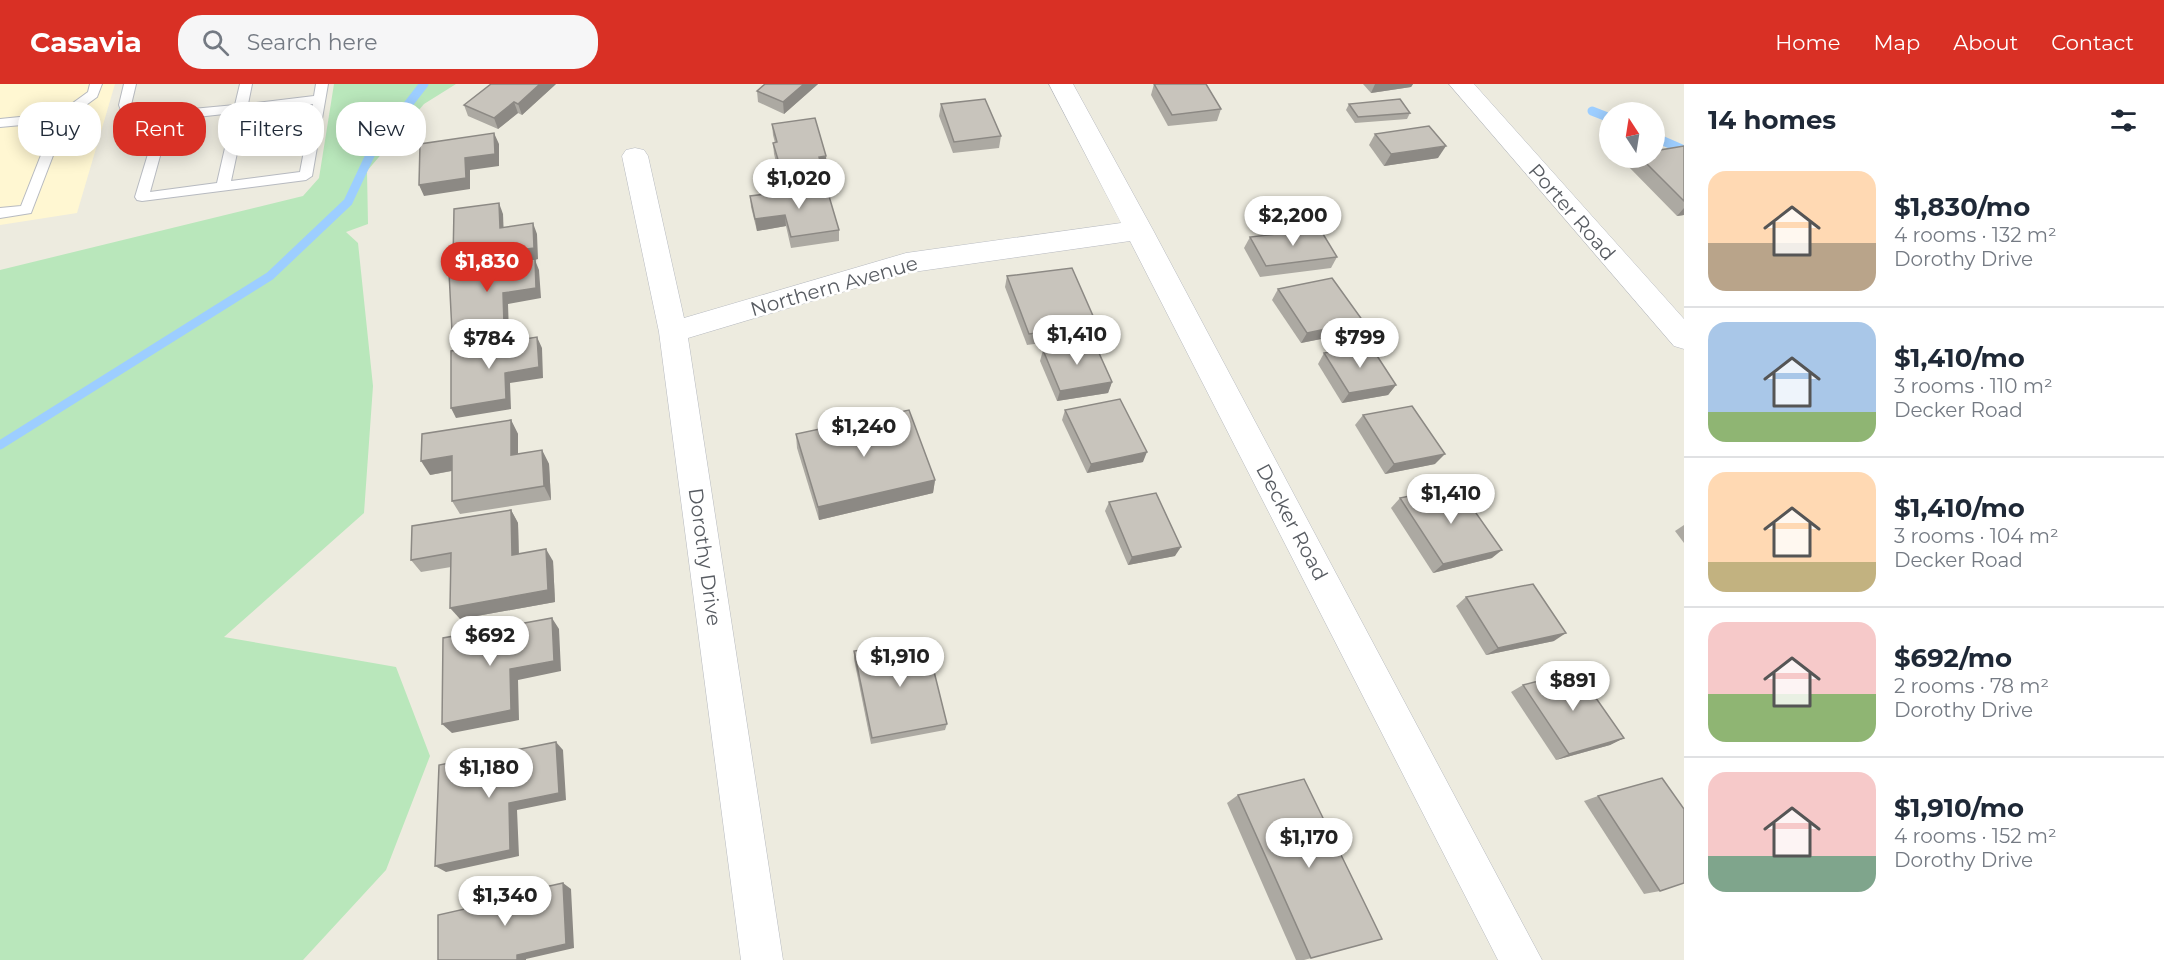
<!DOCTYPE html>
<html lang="en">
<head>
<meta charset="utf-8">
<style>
  :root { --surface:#fff; --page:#f6f6f7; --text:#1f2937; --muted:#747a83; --line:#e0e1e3; --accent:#d93025 }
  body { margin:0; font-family:Montserrat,sans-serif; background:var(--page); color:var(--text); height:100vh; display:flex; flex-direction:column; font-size:22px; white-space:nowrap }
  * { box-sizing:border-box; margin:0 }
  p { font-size:20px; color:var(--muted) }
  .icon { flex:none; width:33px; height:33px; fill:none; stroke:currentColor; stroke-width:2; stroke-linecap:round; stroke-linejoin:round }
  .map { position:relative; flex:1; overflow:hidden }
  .details { display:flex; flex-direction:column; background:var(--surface); width:480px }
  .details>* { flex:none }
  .banner { position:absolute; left:18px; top:18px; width:570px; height:54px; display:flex; gap:12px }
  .needle { width:39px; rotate:348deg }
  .buttons { position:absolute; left:1599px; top:18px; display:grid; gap:12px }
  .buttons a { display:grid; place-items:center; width:66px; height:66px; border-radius:50%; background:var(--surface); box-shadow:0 3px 15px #0003; font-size:30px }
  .price { position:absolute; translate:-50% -51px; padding:0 14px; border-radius:21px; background:#fff; color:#222; font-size:20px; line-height:39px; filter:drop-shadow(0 2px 3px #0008) }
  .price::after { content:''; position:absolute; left:50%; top:36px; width:18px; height:14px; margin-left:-9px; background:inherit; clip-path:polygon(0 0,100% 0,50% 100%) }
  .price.on { background:var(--accent); color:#fff }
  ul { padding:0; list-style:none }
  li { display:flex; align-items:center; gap:18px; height:150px; padding:0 24px }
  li+li { border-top:2px solid var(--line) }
  li span { display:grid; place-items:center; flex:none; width:168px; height:120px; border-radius:18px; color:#555 }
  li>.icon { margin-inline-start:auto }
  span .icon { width:72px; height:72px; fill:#fffc; stroke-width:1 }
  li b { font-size:26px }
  h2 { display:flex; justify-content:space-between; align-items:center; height:72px; padding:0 24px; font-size:26px }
  .tag { padding:0 21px; border-radius:24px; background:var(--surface); box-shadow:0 3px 15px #0003; font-size:21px; line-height:54px }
  .tag.on { background:var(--accent); color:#fff }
  header { display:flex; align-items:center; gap:36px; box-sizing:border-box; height:84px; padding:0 30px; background:var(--accent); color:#fff }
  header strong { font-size:28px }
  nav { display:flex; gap:33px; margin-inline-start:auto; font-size:21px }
  .search { width:420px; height:54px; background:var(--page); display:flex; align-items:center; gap:15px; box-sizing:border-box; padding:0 21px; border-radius:24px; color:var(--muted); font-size:22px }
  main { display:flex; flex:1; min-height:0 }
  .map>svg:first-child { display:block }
  .commercial { fill:#fff7d2 }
  .green { fill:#b9e7bb }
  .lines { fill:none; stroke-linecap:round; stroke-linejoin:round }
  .stream { stroke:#9dceff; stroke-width:9 }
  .service-casing { stroke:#b7bac0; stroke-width:2 }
  .minor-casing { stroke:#b7bac0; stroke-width:1 }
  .service { fill:#fff; fill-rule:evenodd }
  .minor { fill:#fff; fill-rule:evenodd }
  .wall { fill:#aca9a2 }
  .shaded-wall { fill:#8c8984 }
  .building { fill:#c8c4bc; stroke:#8c8984; stroke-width:1.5 }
  .labels { text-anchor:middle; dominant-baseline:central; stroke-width:5; stroke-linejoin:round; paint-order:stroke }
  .street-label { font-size:20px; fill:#585c62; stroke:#fff }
</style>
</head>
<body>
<header>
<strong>Casavia</strong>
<div class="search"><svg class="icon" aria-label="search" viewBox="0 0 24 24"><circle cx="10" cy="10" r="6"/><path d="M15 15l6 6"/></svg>Search here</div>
<nav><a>Home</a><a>Map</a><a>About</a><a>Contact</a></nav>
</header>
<main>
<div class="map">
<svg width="1684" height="876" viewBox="0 0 1684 876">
  <rect width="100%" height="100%" fill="#edebdf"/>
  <!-- commercial -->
  <path class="commercial" d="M0,0h115l-38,129 -77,12z"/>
  <!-- green -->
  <path class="green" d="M334,0h122l-32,20 -57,67 1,53 -22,8 12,11 15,143 -9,127 -140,124 172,30 34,89 -44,114 -83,90h-303v-690l303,-74 16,-18z"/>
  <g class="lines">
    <!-- stream -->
    <g class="stream">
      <path d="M1592,27l18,7"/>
      <path d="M1654,53l30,13"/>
      <path d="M0,361l270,-169 78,-74 24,-51 52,-67"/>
    </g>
    <defs>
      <g id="service">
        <path d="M90,0h12l-5,13 -30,22 -36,94 -31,5v-10l21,-2 33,-84 -54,5v-8l59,-6 29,-21z"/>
        <path d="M124,0h12l-5,21 2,6 6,3 96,-9 5,-21h12l-4,20 66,-8 2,-12h12l-16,92 -6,4 -164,21 -5,-1 -2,-3 23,-76 -21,1 -14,-6 -4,-11zM313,20l-13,68 -69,9 15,-70zM233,29l-16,70 -67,9 20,-72z"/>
      </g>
      <g id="minor">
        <path d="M1049,0h24l80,146 389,730h-44l-368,-719 -224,32 -218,65 95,622h-42l-82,-628 -37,-176 4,-6 9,-2 9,2 4,6 36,162 222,-65 215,-30z"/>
        <path d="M1449,0h25l210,235v30l-10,-3z"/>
      </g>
    </defs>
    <!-- service casing -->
    <use href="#service" class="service-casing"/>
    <!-- minor casing -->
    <use href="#minor" class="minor-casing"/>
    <!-- service -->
    <use href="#service" class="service"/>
    <!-- minor -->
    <use href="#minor" class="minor"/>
  </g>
  <!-- wall -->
  <g class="wall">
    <path d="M556,0l-34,31 -4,-2 -20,16 -30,-13 -4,-11z"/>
    <path d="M764,0h54l-34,30 -26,-12 -1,-11 8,-7z"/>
    <path d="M1154,0l67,25 -4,12 -49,5 -17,-31z"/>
    <path d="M1363,0h50l-2,3 -40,6z"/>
    <path d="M941,20l60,32 -2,12 -46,5 -14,-37z"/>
    <path d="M1349,20l61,9 -3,6 -52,4 -9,-13z"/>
    <path d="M772,40l55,43 -5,1 3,18 -27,4 41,40v11l-48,7 -5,-22 -29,5 -6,-24 -1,-11 40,-5 -5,-18 -6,1 -5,-20 -1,-11h2l-2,-8z"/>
    <path d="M1375,50l63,24 -54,8 -15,-21z"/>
    <path d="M1684,62v69l-7,1 -50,-51 6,-7h21z"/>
    <path d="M1250,153l87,20 -6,11 -71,9 -16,-29z"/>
    <path d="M1007,192l90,49 -3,11 -67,9 -22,-58z"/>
    <path d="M1278,205l78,43 -55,11 -29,-43z"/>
    <path d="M1043,266l69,32 -4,11 -51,8 -17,-40z"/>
    <path d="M1324,269l72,32 -8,10 -46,8 -24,-39z"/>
    <path d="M1065,326l78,52 -56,11 -25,-53z"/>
    <path d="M1363,331l72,49 -50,10 -30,-49z"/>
    <path d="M511,336l7,14v20l24,-4 7,14 2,36 -91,14 -8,-13v-30l-22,4z"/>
    <path d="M796,350l139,46 -2,13 -114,27 -22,-72z"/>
    <path d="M1400,414l92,60 -59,15 -42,-65z"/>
    <path d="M1109,418l66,54 -47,9 -23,-54z"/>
    <path d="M511,426l7,13 1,31 34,7 2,41 -95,17 -9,-52 -30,5 -10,-12z"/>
    <path d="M1684,441v18l-9,-12z"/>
    <path d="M1466,513l88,44 -68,14 -30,-49z"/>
    <path d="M854,567l93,73 -2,6 -74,14 -17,-85z"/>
    <path d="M1523,601l101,53 -14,7 -54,15 -45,-68z"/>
    <path d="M1238,711l144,144 -78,21h-8l-69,-157z"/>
    <path d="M1598,712l62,95 -16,3 -60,-93z"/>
  </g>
  <!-- shaded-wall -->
  <g class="shaded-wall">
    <path d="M540,0h16l-34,31 -4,-11z"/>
    <path d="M804,0h14l-34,30 -1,-12z"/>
    <path d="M1375,0h38l-2,3 -40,6z"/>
    <path d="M514,18l4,11 -20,16 -4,-11z"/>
    <path d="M494,49l5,11v22l-29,4v19l-46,7 -5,-11 46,-27z"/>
    <path d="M1446,62l-8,12 -54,8 7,-12z"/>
    <path d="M826,72l1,11 -8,1v-11z"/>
    <path d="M785,78v11l-6,1v-11z"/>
    <path d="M824,91l1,11 -35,5v-11z"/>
    <path d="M499,119l4,11 1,25 -4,-11z"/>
    <path d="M1684,124v7l-7,1z"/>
    <path d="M785,131l1,11 -29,5 -2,-12z"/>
    <path d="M533,139l4,11 1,25 -3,1 4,10 2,28 -33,6 1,30 -52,8 -5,-10 6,-61 -5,-11z"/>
    <path d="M1363,237l-7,11 -55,11 6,-10z"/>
    <path d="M537,253l5,11 1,30 -33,5 1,26 -55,9 -5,-10 54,-35z"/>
    <path d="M1112,298l-4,11 -51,8 3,-10z"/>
    <path d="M1396,301l-8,10 -46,8 7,-10z"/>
    <path d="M511,336l7,14v34l-7,-13z"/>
    <path d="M542,366l7,14 2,36 -7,-14z"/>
    <path d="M1147,368l-4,10 -56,11 4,-9z"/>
    <path d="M1445,370l-10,10 -50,10 9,-10z"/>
    <path d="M452,372l9,13 -31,6 -9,-14z"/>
    <path d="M935,396l-2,13 -114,27 -1,-13z"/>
    <path d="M511,426l7,13 1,44 -7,-12z"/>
    <path d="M1181,463l-6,9 -47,9 4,-8z"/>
    <path d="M546,465l7,12 2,41 -95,17 -10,-11z"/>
    <path d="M1502,466l-10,8 -59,15 10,-9z"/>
    <path d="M552,534l7,11 2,42 -43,9 1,40 -67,13 -10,-9 68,-55z"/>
    <path d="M1566,549l-12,8 -68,14 12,-7z"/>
    <path d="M1624,654l-14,7 -54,15 13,-6z"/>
    <path d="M556,658l7,8 3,50 -49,10 2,46 -73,16 -11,-6 74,-63z"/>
    <path d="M563,799l8,6 3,59 -48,11v1h-9v-5z"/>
  </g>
  <!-- building -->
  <g class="building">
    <path d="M491,0h49l-22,20 -4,-2 -20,16 -30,-13z"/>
    <path d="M765,0h39l-21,18 -26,-11z"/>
    <path d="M1154,0h52l15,25 -49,6z"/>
    <path d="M985,15l16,37 -47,6 -13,-38z"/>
    <path d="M1400,15l10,14 -52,4 -9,-13z"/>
    <path d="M815,34l11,38 -7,1 5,18 -34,5 -5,-18 -6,1 -6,-20 4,-1 -5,-18z"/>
    <path d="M1429,42l17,20 -55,8 -16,-20z"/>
    <path d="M494,49l1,21 -30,4 1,20 -47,7 1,-41z"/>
    <path d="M1684,62v55l-43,-43h13v-7z"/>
    <path d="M826,102l13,44 -48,7 -6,-22 -30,4 -5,-23z"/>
    <path d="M499,119l1,25 33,-5 1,25 -81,12 1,-51z"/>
    <path d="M1320,145l17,28 -71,9 -16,-29z"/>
    <path d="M535,175l1,29 -33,5 1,31 -52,8 -3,-60z"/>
    <path d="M1072,184l25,57 -68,9 -22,-58z"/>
    <path d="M1332,194l31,43 -56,12 -29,-44z"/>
    <path d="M537,253l2,30 -34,6 1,26 -55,9v-57z"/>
    <path d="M1094,258l18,40 -52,9 -17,-41z"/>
    <path d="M1370,261l26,40 -47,8 -25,-40z"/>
    <path d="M1120,315l27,53 -56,12 -26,-54z"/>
    <path d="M1412,322l33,48 -51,10 -31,-49z"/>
    <path d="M909,326l26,70 -117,27 -22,-73z"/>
    <path d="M511,336v35l31,-5 2,36 -92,15v-45l-31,5 1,-27z"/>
    <path d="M1457,402l45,64 -59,14 -43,-66z"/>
    <path d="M1156,409l25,54 -49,10 -23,-55z"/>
    <path d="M511,426l1,45 34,-6 2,41 -98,18 1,-55 -40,7 1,-34z"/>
    <path d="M1533,500l33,49 -68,15 -32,-51z"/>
    <path d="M552,534l2,43 -44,8 1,41 -69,14 1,-86z"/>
    <path d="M926,555l21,85 -75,14 -18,-87z"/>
    <path d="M1577,587l47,67 -55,16 -46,-69z"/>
    <path d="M556,658l3,51 -50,10 1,47 -75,16 4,-101z"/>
    <path d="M1662,694l22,31v74l-24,8 -62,-95z"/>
    <path d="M1304,695l78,160 -71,19 -73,-163z"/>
    <path d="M563,799l3,61 -49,11v5h-79v-45l80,-18v-4z"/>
  </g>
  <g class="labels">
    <!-- street labels -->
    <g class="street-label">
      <text transform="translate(1572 128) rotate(49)">Porter Road</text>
      <text transform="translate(834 202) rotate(-16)">Northern Avenue</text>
      <text transform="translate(1292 438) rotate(62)">Decker Road</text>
      <text transform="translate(705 473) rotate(82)">Dorothy Drive</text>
    </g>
  </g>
</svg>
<div class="buttons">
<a><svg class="needle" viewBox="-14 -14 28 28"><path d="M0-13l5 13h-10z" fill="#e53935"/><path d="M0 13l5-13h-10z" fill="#747a83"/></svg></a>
</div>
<b class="price" style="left:799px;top:126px">$1,020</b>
<b class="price" style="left:1293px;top:163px">$2,200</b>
<b class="price on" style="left:487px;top:209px">$1,830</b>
<b class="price" style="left:1077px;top:282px">$1,410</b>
<b class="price" style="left:1360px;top:285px">$799</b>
<b class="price" style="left:489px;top:286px">$784</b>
<b class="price" style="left:864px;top:374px">$1,240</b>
<b class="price" style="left:1451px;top:441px">$1,410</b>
<b class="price" style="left:490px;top:583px">$692</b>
<b class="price" style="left:900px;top:604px">$1,910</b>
<b class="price" style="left:1573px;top:628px">$891</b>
<b class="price" style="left:489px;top:715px">$1,180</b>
<b class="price" style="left:1309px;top:785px">$1,170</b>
<b class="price" style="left:505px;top:843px">$1,340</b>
<div class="banner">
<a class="tag">Buy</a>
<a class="tag on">Rent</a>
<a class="tag">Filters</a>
<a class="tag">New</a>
</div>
</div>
<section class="details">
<h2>14 homes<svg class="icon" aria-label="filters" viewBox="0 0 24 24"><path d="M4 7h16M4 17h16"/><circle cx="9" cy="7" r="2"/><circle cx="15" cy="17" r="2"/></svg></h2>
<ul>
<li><span style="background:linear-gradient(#ffd9b3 60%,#b9a48a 0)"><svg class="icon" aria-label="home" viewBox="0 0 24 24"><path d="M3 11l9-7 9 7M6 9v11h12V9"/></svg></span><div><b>$1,830/mo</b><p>4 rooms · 132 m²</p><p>Dorothy Drive</p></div></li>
<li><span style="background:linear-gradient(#a9c7e8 75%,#8fb573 0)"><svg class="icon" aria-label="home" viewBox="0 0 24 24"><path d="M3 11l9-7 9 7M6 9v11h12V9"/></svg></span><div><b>$1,410/mo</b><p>3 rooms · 110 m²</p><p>Decker Road</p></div></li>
<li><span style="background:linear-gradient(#ffd9b3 75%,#c2b280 0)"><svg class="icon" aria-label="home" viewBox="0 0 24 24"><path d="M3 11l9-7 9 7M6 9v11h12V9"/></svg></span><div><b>$1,410/mo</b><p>3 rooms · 104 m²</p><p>Decker Road</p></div></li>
<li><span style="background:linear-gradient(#f6c9c9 60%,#8fb573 0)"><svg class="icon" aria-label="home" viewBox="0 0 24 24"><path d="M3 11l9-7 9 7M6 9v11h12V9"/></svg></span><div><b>$692/mo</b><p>2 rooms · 78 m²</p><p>Dorothy Drive</p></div></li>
<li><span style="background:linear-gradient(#f6c9c9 70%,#7fa58c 0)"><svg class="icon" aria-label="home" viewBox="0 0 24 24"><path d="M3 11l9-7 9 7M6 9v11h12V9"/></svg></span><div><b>$1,910/mo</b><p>4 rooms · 152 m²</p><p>Dorothy Drive</p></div></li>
</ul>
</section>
</main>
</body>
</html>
